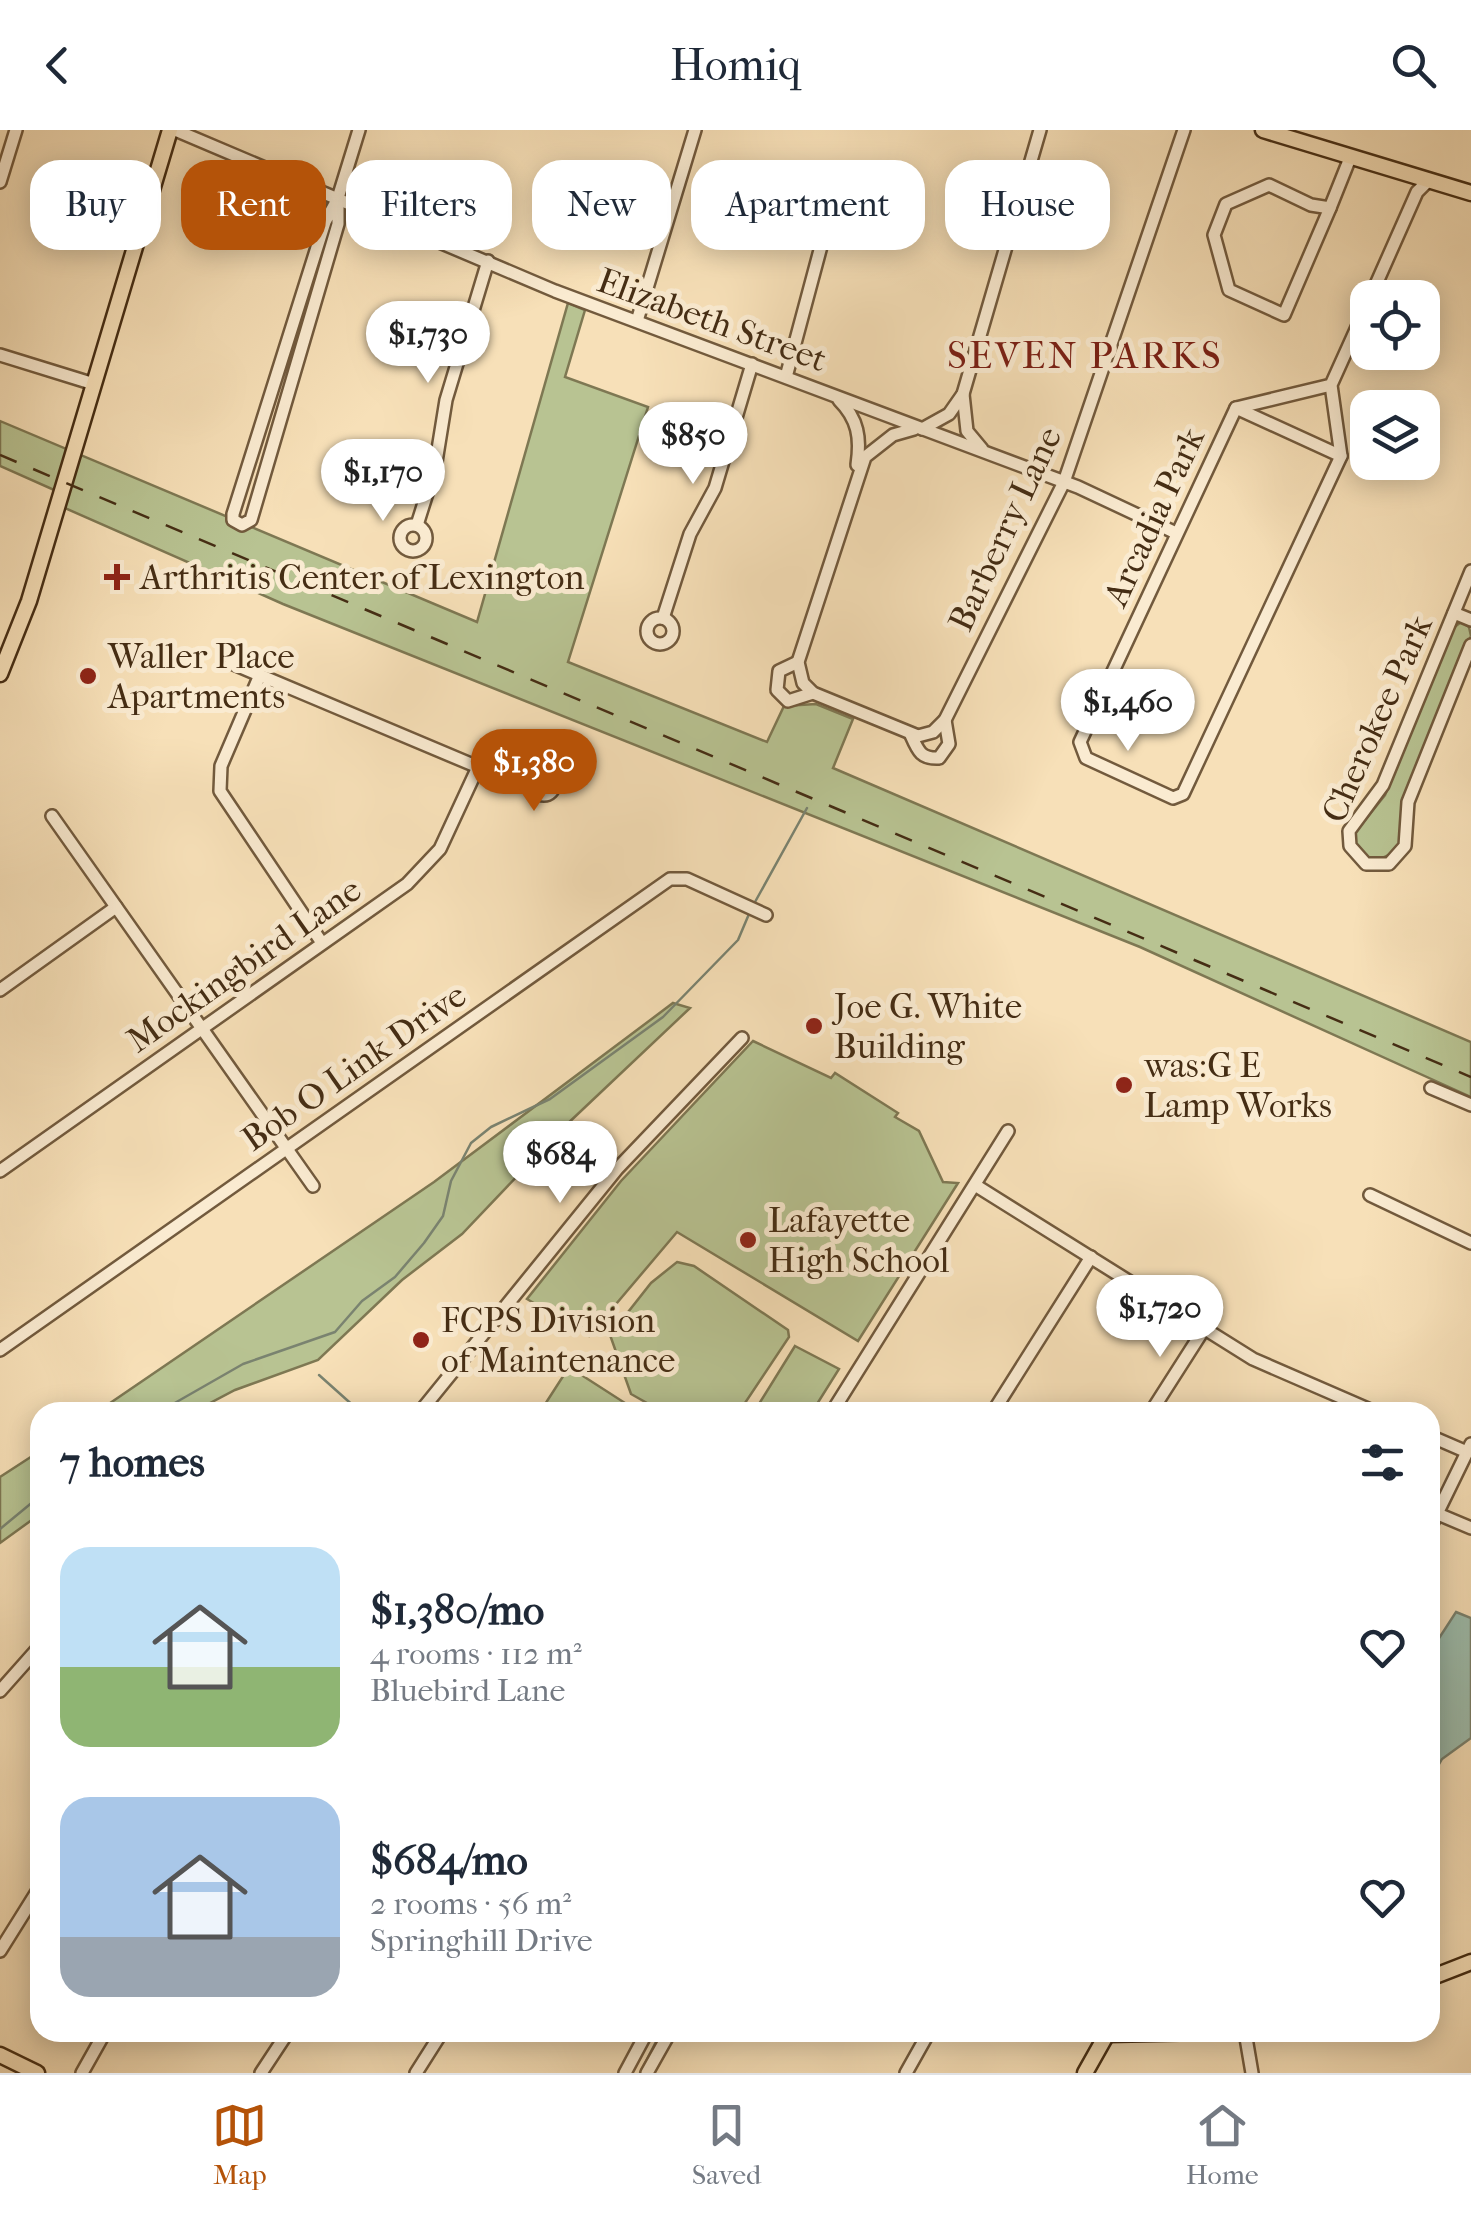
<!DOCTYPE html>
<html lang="en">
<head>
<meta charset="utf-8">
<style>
  :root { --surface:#fff; --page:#f2f2f3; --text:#1f2937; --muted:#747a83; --line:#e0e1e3; --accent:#b45309 }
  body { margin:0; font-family:"IM FELL French Canon",serif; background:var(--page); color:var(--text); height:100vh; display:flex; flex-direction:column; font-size:38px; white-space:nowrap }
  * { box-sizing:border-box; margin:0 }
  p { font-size:32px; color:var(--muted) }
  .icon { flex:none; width:55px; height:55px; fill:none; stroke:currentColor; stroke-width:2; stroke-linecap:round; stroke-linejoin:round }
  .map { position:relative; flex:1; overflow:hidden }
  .sheet { position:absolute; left:30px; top:1272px; width:1410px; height:640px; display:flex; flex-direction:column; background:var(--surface); border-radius:30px; box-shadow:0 5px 25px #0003 }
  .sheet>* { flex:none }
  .hud { position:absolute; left:30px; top:30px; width:1412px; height:90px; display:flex; gap:20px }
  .tools { position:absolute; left:1350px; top:150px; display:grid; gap:20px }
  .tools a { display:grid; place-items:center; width:90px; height:90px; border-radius:20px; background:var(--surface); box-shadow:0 5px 25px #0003; font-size:50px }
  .price { position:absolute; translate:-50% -85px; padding:0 22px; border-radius:35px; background:#fff; color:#222; font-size:32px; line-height:65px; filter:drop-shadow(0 2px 5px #0008) }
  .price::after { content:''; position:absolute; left:50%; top:60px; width:30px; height:22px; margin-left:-15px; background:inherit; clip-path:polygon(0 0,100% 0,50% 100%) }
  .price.on { background:var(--accent); color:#fff }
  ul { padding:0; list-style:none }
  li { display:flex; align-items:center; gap:30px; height:250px; padding:0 30px }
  li span { display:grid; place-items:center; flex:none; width:280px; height:200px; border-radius:30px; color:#555 }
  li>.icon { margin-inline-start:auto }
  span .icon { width:120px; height:120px; fill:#fffc; stroke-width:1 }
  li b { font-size:42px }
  h2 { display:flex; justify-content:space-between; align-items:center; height:120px; padding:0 30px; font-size:42px }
  .tag { padding:0 35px; border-radius:30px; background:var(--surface); box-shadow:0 5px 25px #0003; font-size:35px; line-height:90px }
  .tag.on { background:var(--accent); color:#fff }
  header { display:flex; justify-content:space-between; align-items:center; height:130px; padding:0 30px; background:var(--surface); font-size:45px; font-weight:600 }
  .tab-bar { display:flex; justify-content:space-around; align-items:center; height:140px; border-top:2px solid var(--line); background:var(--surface); font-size:28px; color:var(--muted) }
  .tab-bar a { display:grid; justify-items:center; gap:5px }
  .tab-bar .on { color:var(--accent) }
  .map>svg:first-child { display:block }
  .green { fill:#b8c392; stroke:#7e7853; stroke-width:2.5 }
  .water { fill:#9dbdad; stroke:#7a8370; stroke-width:2.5 }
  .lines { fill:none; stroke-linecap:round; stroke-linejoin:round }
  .stream { stroke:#7a8370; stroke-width:2.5 }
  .minor-casing { stroke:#725a3d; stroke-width:16 }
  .major-casing { stroke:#452d14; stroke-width:19 }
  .minor { stroke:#faebd1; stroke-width:11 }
  .major { stroke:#f7e0b8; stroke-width:14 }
  .rail { stroke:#452d14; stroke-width:2.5; stroke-dasharray:18 18; stroke-linecap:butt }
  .poi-dot { fill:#8f2418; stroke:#faebd1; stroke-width:4 }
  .labels { text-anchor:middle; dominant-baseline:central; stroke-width:10; stroke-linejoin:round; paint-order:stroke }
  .street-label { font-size:35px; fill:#452d14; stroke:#faebd1 }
  .poi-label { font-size:35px; fill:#452d14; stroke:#faebd1; text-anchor:start }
  .neighbourhood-label { font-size:38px; letter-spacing:2.5px; fill:#7a1f14; stroke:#faebd1 }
</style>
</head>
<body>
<header><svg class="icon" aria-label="back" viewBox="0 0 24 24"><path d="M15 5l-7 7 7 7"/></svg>Homiq<svg class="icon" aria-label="search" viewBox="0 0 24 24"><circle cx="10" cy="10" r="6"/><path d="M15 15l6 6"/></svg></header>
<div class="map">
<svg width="1471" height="1943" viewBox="0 0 1471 1943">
  <rect width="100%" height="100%" fill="#f7e0b8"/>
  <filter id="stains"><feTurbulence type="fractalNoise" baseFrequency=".002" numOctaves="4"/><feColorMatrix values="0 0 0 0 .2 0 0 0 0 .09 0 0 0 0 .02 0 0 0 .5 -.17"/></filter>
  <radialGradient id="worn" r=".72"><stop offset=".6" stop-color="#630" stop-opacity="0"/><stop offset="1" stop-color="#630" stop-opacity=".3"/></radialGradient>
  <!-- green -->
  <g class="green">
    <path d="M568,173l17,7 -20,67 83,30 -80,255 199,80 17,-36 32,-2 37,15 -20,49 638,274v55l-331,-150 -857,-343 -225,-99 3,-12 -61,-27v-45l477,201z"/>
    <path d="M1461,492l8,5 2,9 -69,169 1,34 -7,13 -23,10 -18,-16 -2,-11 32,-40 67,-166z"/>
    <path d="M673,873l17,5 -127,120 -101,106 -60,46 -84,80 -83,30 -42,22h-96l337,-230z"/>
    <path d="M753,911l78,37 4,-5 63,40 -3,4 24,14 24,51 15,1 -100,158 -181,-109 -88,104 -62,-37 94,-118z"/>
    <path d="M677,1132l17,4 94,64 1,7 -50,75h-76l-32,-18 -21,-59 41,-52z"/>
    <path d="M795,1216l44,23 -27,43h-58z"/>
    <path d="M569,1237l56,36 -6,9h-79z"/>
    <path d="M40,1321v63l-40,29v-66z"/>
  </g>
  <!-- water -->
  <path class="water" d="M1456,1482l15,6v120l-29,21 -12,21v-128z"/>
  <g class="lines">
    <!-- stream -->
    <g class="stream">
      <path d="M755,772l52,-94"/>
      <path d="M319,1245l38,34"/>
      <path d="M159,1282l84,-48 92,-32 27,-31 33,-24 29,-34 19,-27 8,-35 20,-38 20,-16 59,-28 113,-82 75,-77 11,-26"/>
      <path d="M0,1399l40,-33"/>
      <path d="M640,1943l21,-41"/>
    </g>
    <defs>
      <g id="minor">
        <path d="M175,0l380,161 523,196 98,46"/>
        <path d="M0,52l16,-52"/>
        <path d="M1269,55l42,20 19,3 -46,107 -55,-25 -15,-55 12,-31z"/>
        <path d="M338,68v26l-87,296 -9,5 -9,-5v-6l92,-292 13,-24 21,-68"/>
        <path d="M1330,78l20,-50"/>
        <path d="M1370,168l47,-106 12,-12"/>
        <path d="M637,191l58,-191"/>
        <path d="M0,225l94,29"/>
        <path d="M786,247l49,-183"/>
        <path d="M1331,255l-95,23 -156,334 6,16 87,40 10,-4 158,-338 -10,-71 37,-82"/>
        <path d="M963,264l4,37 15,18"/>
        <path d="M839,270c19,19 22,38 18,65"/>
        <path d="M1236,278l105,48"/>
        <path d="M914,299l-21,6 -28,22 -67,205 5,21 10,10 105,43 15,-4 12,-12 119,-238 120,-352"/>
        <path d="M922,299l27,-15 14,-20 77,-264"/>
        <circle cx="413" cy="408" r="13"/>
        <path d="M417,395l18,-57 11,-68 42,-139"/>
        <path d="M1471,441l-88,214 -34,46 1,15 16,18h23l16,-18 3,-44 63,-157"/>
        <path d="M1454,483l17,7"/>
        <path d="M663,488l27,-84 25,-46 37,-124"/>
        <circle cx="660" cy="501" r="13"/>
        <path d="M798,532l-19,9 -2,19 11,11 25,-8"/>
        <path d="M231,533l247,104 56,18"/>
        <path d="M260,545l-39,91 -1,25 102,152"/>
        <path d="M911,605c7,16 10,24 28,23l10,-14 -4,-24"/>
        <circle cx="544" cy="655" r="10"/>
        <path d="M52,686l261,370"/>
        <path d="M0,860l116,-83"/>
        <path d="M1431,958l40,17"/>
        <path d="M0,1041l407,-287 33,-35 38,-82"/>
        <path d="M975,1055l278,174 122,53"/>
        <path d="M1370,1065l101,48"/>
        <path d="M0,1220l670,-471h17l79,36"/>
        <path d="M420,1282l197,-243 125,-131"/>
        <path d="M832,1282l176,-281"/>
        <path d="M993,1282l98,-155"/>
        <path d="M1151,1282l53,-83"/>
        <path d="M1430,1306l37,16"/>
        <path d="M1438,1384l33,14"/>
        <path d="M1430,1398l41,-84"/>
        <path d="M0,1561l40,-45"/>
        <path d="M0,1821l40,-64"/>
        <path d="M1084,1902l23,2"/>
        <path d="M1245,1902l7,41"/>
        <path d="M82,1943l23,-41"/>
        <path d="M261,1943l27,-41"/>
        <path d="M416,1943l26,-41"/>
        <path d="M625,1943l22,-41"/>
        <path d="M647,1943l23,-41"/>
        <path d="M906,1943l23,-41"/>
      </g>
      <g id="major">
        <path d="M1263,0l208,63"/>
        <path d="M0,544l29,-73 141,-471"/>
        <path d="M1430,1848l41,-16"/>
        <path d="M1107,1904l97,-2"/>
        <path d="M0,1925l37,18"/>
        <path d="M1085,1943l23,-41"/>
      </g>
    </defs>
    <!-- minor casing -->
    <use href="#minor" class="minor-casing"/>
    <!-- major casing -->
    <use href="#major" class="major-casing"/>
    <!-- minor -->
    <use href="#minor" class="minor"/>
    <!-- major -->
    <use href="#major" class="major"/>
    <!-- rail -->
    <path class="rail" d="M0,325l1471,622"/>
  </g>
  <!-- markers -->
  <g class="poi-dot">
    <path d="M112 432h10v10h10v10h-10v10h-10v-10h-10v-10h10z"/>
    <circle cx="88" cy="546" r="10"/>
    <circle cx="814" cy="896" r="10"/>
    <circle cx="1124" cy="955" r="10"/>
    <circle cx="748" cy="1110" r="10"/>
    <circle cx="421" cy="1210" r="10"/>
  </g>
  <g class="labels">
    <!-- street labels -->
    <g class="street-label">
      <text transform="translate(712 190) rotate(20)">Elizabeth Street</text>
      <text transform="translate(1154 387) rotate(-65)">Arcadia Park</text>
      <text transform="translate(1005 399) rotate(-65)">Barberry Lane</text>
      <text transform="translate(1377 589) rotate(-66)">Cherokee Park</text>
      <text transform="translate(244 835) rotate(-35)">Mockingbird Lane</text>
      <text transform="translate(354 937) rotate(-35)">Bob O Link Drive</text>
    </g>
    <!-- poi labels -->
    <g class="poi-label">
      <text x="140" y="447">Arthritis Center of Lexington</text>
      <text x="108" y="526">Waller Place<tspan x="108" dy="40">Apartments</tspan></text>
      <text x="834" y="876">Joe G. White<tspan x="834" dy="40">Building</tspan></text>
      <text x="1144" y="935">was:G E<tspan x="1144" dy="40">Lamp Works</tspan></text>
      <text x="768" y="1090">Lafayette<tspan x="768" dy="40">High School</tspan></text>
      <text x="441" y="1190">FCPS Division<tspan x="441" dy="40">of Maintenance</tspan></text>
    </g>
    <!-- neighbourhood labels -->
    <g class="neighbourhood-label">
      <text x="1085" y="225">SEVEN PARKS</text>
    </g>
  </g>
  <rect width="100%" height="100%" filter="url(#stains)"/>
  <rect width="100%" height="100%" fill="url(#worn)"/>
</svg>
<div class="tools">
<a><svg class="icon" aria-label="locate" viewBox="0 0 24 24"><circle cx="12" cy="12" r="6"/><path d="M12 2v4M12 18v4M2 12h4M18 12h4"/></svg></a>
<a><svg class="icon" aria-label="layers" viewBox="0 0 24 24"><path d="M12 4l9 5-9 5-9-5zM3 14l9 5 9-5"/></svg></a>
</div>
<b class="price" style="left:428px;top:256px">$1,730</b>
<b class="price" style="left:693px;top:357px">$850</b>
<b class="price" style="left:383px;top:394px">$1,170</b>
<b class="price" style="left:1128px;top:624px">$1,460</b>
<b class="price on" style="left:534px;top:684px">$1,380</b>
<b class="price" style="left:560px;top:1076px">$684</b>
<b class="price" style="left:1160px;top:1230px">$1,720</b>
<div class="hud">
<a class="tag">Buy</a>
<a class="tag on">Rent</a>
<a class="tag">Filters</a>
<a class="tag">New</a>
<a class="tag">Apartment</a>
<a class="tag">House</a>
</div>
<section class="sheet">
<h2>7 homes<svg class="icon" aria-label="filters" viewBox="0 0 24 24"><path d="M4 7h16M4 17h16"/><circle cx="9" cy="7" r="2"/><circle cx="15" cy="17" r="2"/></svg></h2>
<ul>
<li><span style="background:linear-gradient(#bfe0f5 60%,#8fb573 0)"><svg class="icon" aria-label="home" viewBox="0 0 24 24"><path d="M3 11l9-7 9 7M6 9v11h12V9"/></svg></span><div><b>$1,380/mo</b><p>4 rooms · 112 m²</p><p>Bluebird Lane</p></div><svg class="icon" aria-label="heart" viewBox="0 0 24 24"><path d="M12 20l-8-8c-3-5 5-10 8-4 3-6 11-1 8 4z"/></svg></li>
<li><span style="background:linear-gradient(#a9c7e8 70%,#9aa5b1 0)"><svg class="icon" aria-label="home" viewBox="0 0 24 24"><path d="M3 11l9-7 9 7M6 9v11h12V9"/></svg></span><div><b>$684/mo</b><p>2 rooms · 56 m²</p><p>Springhill Drive</p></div><svg class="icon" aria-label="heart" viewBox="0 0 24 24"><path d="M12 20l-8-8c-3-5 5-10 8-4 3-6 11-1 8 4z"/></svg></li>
</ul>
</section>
</div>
<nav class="tab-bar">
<a class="on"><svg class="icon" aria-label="map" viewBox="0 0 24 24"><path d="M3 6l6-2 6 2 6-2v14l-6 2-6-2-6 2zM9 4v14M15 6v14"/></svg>Map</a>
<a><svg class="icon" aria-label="saved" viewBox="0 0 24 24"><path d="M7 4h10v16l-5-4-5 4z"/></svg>Saved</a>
<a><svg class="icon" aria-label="home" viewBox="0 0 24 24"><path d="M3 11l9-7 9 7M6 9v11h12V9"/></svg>Home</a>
</nav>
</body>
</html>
